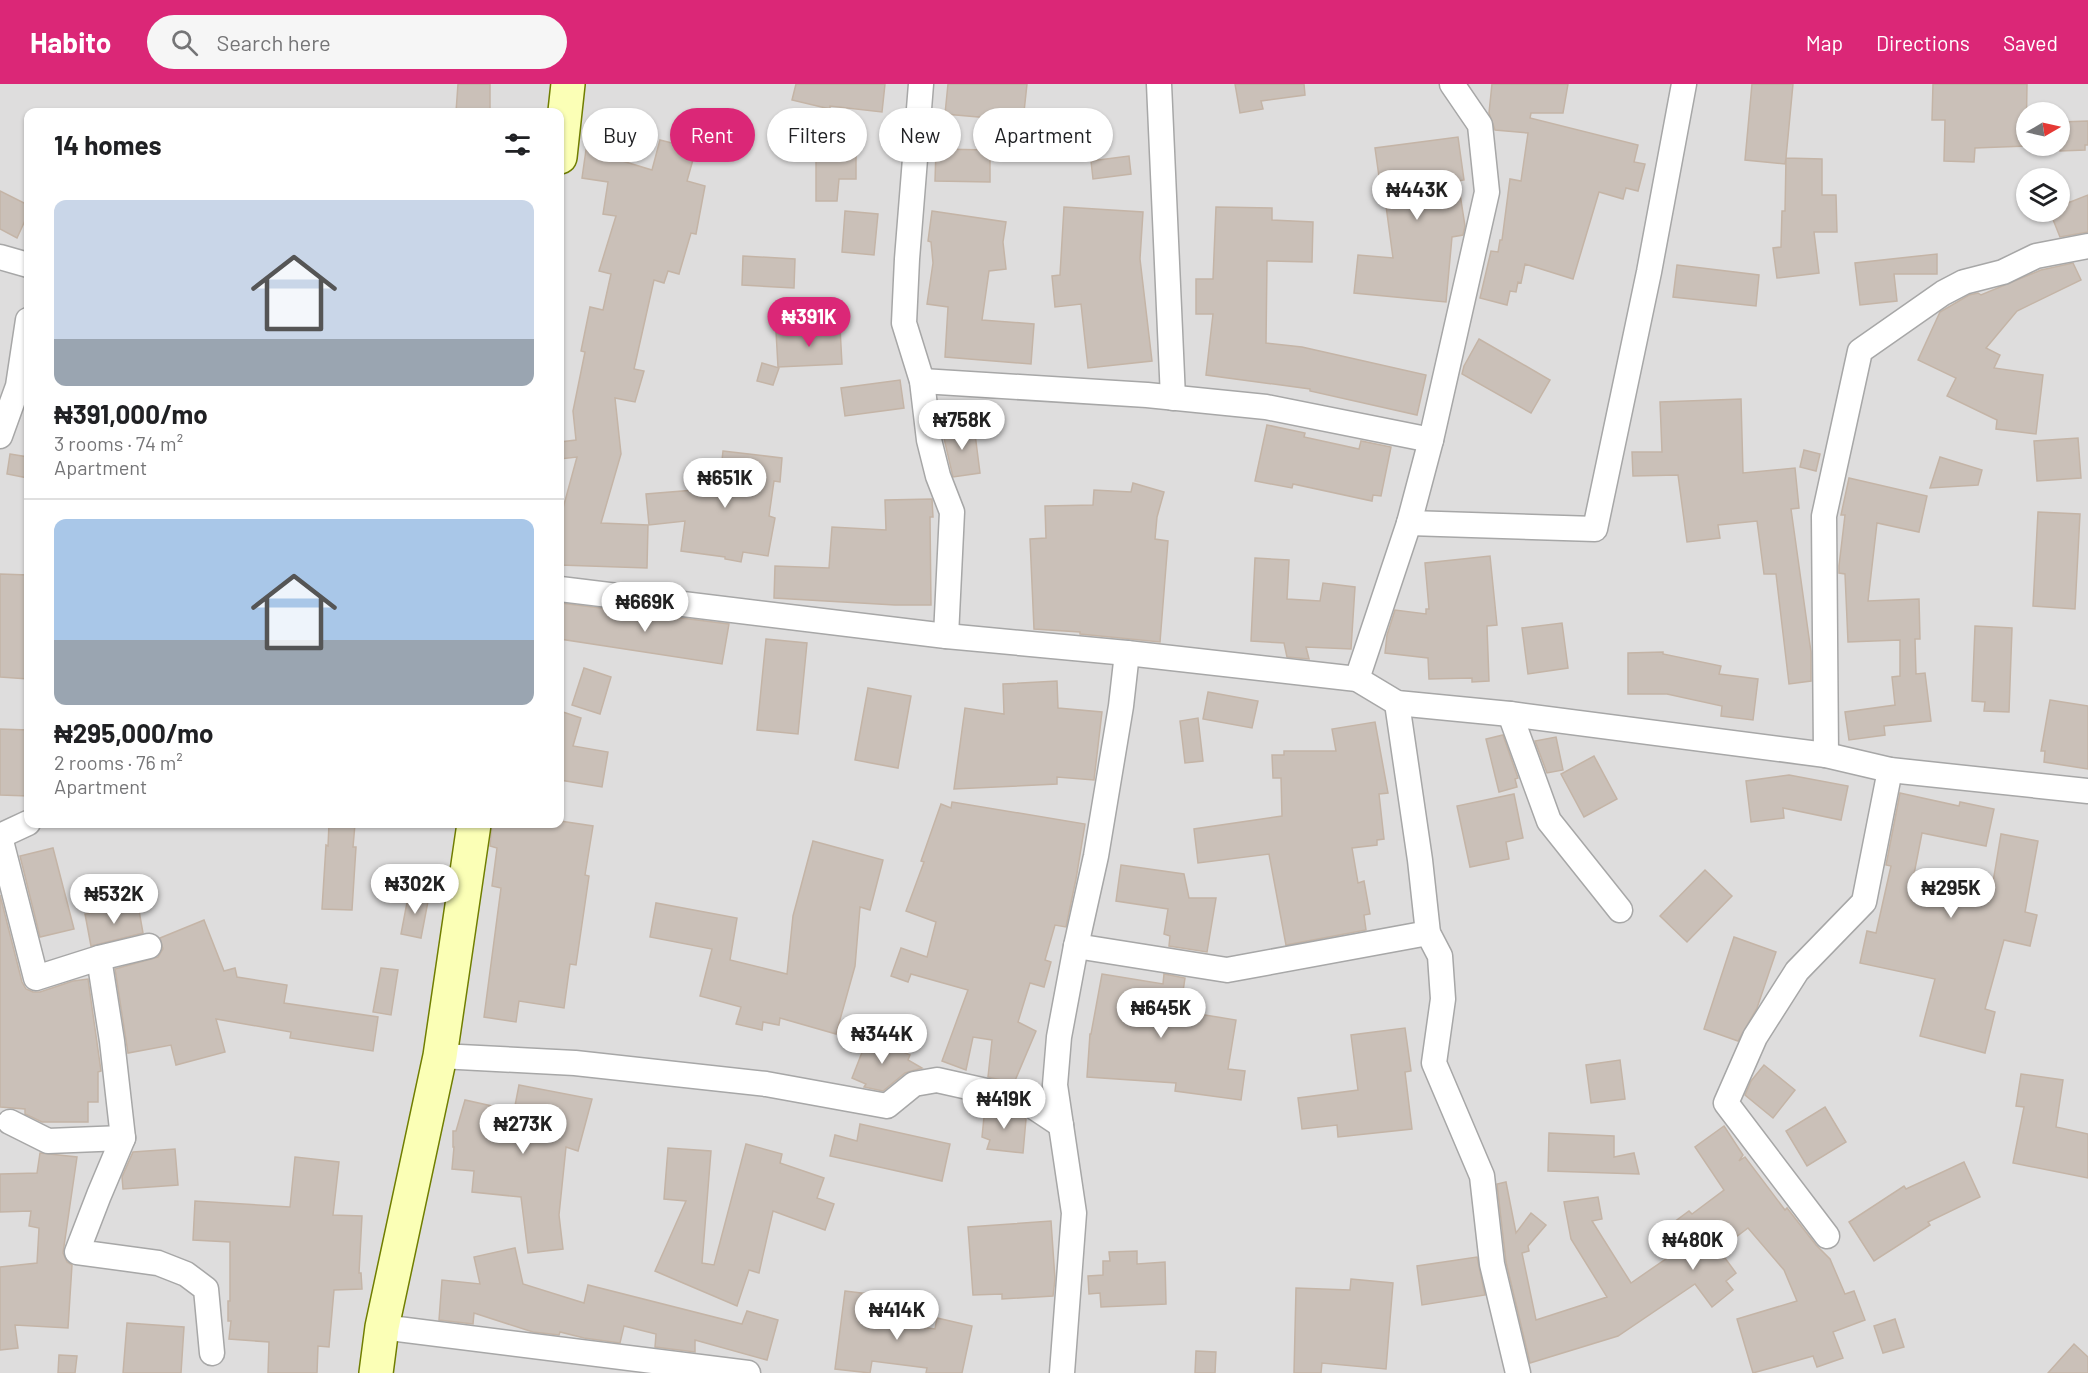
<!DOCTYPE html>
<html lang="en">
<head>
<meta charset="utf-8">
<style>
  :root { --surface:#fff; --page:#f6f6f6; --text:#202124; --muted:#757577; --line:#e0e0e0; --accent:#db2777 }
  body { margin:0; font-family:Barlow,sans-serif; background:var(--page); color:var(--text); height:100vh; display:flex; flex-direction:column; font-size:22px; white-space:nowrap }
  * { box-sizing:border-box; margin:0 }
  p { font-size:20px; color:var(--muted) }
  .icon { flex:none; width:33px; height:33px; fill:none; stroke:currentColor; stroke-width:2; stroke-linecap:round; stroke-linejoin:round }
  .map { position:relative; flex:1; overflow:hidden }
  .panel { position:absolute; left:24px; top:24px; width:540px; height:720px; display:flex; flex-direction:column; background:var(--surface); border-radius:12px; box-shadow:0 2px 4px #0004 }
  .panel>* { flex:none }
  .banner { position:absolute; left:582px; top:24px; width:570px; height:54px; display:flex; gap:12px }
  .needle { width:39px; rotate:81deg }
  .buttons { position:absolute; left:2016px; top:18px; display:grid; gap:12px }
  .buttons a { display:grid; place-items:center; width:54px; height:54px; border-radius:50%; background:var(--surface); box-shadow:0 2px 4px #0004; font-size:30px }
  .price { position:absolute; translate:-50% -51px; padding:0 14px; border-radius:21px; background:#fff; color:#222; font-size:20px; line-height:39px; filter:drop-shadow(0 2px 3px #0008) }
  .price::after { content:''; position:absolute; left:50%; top:36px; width:18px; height:14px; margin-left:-9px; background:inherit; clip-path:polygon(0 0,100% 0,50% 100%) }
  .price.current { background:var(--accent); color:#fff }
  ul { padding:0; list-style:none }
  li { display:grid; align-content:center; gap:12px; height:318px; padding:0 30px }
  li+li { border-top:2px solid var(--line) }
  li span { display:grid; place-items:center; height:186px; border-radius:12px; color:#555 }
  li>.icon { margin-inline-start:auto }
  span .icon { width:108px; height:108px; fill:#fffc; stroke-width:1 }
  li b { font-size:26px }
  h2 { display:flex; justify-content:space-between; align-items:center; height:72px; padding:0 30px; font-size:26px }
  .chip { padding:0 21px; border-radius:27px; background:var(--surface); box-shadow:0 2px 4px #0004; font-size:21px; line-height:54px }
  .chip.current { background:var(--accent); color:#fff }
  header { display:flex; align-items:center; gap:36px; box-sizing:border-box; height:84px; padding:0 30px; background:var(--accent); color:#fff }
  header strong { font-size:28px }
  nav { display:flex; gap:33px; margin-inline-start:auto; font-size:21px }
  .search { width:420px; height:54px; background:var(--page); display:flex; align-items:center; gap:15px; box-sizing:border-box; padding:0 21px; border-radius:33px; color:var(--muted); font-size:22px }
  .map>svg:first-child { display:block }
  .residential { fill:#dedddd; fill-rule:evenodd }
  .building { fill:#cac0b8; stroke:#c4b4a6; stroke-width:1.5 }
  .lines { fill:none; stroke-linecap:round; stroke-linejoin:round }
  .street-casing { stroke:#a7a7a7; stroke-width:27 }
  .secondary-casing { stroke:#707e00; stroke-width:36 }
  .street { stroke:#fff; stroke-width:24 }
  .secondary { stroke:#fbffb6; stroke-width:33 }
</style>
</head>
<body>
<header>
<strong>Habito</strong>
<div class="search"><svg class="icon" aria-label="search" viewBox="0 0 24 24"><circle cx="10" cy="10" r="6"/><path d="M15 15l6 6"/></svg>Search here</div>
<nav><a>Map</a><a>Directions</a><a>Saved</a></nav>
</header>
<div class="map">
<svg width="2088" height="1289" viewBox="0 0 2088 1289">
  <rect width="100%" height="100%" fill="#f1ede5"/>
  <!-- residential -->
  <path class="residential" d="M0,0h2088v1289h-2088zM28,28h532v712h-532zM2026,28h34v34h-34zM2026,94h34v34h-34z"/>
  <!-- building -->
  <g class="building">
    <path d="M458,0h32v28h-34z"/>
    <path d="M796,0h89l-3,28 -52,-6v3l-38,-9z"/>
    <path d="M948,0h79l-4,37 -78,-7z"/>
    <path d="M1235,0h69l1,11 -44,6 2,8 -23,4z"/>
    <path d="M1492,0h76l-5,29h-32l-1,5 108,27 -4,17 11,2 -7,27 -12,-3 -3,11 -24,-7 -26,87 -48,-15 -4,19 -3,-1 -2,10 -6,-1 -3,14 -27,-7 11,-47 7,1 2,-12h2l8,-61 11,2 7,-48 -33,-3 -6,-17z"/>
    <path d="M1752,0h41l-7,74 36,1v36h14l1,37h-23l5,41 -42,5 -4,-30 8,-1 1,-36h3l1,-53 -1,6 -40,-4z"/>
    <path d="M1933,0h94l-1,62 -51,2 -1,14 -30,-1 1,-41h-13z"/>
    <path d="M2088,37v24h-3v5l-25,1v-29z"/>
    <path d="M1458,53l6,43 -6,1 7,45 -2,9 -11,2 -6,65 -92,-9 4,-38 35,3 -9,-67h-3l-6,-43z"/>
    <path d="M660,56l36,9 -9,32 18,5 -9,48 -5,-1 -12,41 -11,-3 -4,12 -10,-3 -20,89 10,2 -9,31 -20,-4 6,56 -20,69 47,2 -1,43 -87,-3 2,-53 15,-55 -17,2v-17l16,-2 -3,-29 12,-59 -4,-1 9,-44 13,3 8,-36 -12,-3 17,-55 -13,-2 5,-32 -26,-4 4,-28 66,20z"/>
    <path d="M816,59h40v36h-17l-2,22h-21z"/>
    <path d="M936,65l54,1v32l-55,-1z"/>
    <path d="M1129,72l2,18 -38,5 -2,-18z"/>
    <path d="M0,107l28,14v9l-11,24 -17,-9z"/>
    <path d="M2088,111v37l-28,5 -10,-25h10v-6z"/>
    <path d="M1064,123l79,5 -3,47 12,102 -64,7 -7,-64 -26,3 -3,-31 8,-1z"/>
    <path d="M1216,123l56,1v12l41,2 -1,40 -45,-1 -1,82 36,4 124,28 -9,40 -107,-24v-2l-104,-14 7,-61h-17v-35h17z"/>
    <path d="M845,127l33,3 -4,41 -32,-3z"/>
    <path d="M932,127l74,11 -3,20 3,27 -17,2 -7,49 52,4 -3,40 -86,-7 3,-50 -21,-3 6,-41 -2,-21 -3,-1z"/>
    <path d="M1937,170v20h-43l3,27 -37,4 -5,-42z"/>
    <path d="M743,172l52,3 -1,29 -52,-3z"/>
    <path d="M2073,179l8,17 -64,31 -31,37 14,7 -6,13 49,7 -7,59 -40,-5 1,-9 -50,-24 9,-18 -38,-18 22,-48 29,-17 9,-2 3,2 60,-25z"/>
    <path d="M1677,181l82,10 -3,31 -83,-9z"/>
    <path d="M840,244l2,36 -64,3 -2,-36z"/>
    <path d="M1479,255l71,41 -19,33 -69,-39 2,-8z"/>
    <path d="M762,279l17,5 -6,17 -16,-4z"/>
    <path d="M900,296l4,28 -59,8 -4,-28z"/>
    <path d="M1741,315l2,74 52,-5 4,40 -8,1 20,143v29l-22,3 -13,-110h-12l-7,-53 -39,4 2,13 -33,4 -9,-67 -45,1 -1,-24h30l-2,-50z"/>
    <path d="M1267,341l38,8 -1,4 55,12 2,-8 30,6 -10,49 -8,-1 -1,6 -79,-17 -1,4 -37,-7z"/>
    <path d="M974,342l6,47 -27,4 -11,-47z"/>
    <path d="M2078,354l3,40 -44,3 -3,-40z"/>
    <path d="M1804,366l16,4 -4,17 -16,-4z"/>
    <path d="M723,367l59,7 -2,24 -6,-1 -5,35 6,2 -7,38 -25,-4 -2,10 -16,-3v-2l-44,-6 4,-30 -36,4 -3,-31 73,-6z"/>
    <path d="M10,370l18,3v21l-21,-4z"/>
    <path d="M1940,373l42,13 -4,15 -48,3z"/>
    <path d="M1849,394l78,18 -8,36 -42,-9 -9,78 51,-2 1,40h-5l1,35 9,-1 6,48 -47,5 1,9 -36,5 -4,-28 50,-7 -3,-28 8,-1v-36l-52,2 -3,-68 -6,-1v-7l6,-51h-4z"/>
    <path d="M1133,399l31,9 -7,25 -2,22 13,2 -8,101 -80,-8v-2l-46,-3 -4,-90 16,-1 -1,-32 48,-1 1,-15 37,2z"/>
    <path d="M932,415l1,18h-3l1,88h-36l-121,-7 1,-32 54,2 3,-41 54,3 -1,-30z"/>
    <path d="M2038,428l42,2 -5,95 -42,-3z"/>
    <path d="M1490,472l7,69 -10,1 2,55 -17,1v-4l-43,1 -1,-21 -43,-5 2,-18 8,-25 31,4v-5h3l-4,-46z"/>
    <path d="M1255,474l34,2 -2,39 33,2 3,-18 32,4 -4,62 -45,-2 3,12 -22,-2 -3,-14 -33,-2z"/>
    <path d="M0,490l28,1v104l-28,-2z"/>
    <path d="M560,519l169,21 -7,40 -162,-25z"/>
    <path d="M1562,539l6,45 -40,6 -6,-46z"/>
    <path d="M1975,542l37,2 -3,84 -25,-1 1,-9 -13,-1z"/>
    <path d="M766,555l41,4 -9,91 -41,-4z"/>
    <path d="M1663,568v2l58,12 -2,8 39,5 -5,41 -32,-4 1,-10 -55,-12h-39v-41z"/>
    <path d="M584,584l27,9 -11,37 -28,-9z"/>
    <path d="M1057,597l1,27 44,4 -8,68 -37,-3v7l-103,5 11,-81 39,6 -1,-30z"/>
    <path d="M868,604l43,8 -13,72 -43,-8z"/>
    <path d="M1208,608l50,9 -6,27 -49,-9z"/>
    <path d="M2050,616l38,6v63l-44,-7 1,-11h-4z"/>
    <path d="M560,627l21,7 -8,28 35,6 -6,35 -42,-7z"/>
    <path d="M1198,634l5,43 -18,2 -5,-42z"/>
    <path d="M1375,638l13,71 -9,1 5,45 -7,1v5l-25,3 6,35 6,-2 6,33 -6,1 2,15 -80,15 -17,-91 -71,9 -4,-34 88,-13 -1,-38h-8l-1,-23h12v-4h52l-4,-22z"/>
    <path d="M0,645l28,1v66l-28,-1z"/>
    <path d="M1503,651l15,43 -3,1 2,8 -18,5 -13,-53z"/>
    <path d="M1556,653l7,33 -16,3 -12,-32z"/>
    <path d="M1594,672l23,43 -33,18 -23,-43z"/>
    <path d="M1789,691l59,11 -7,34 -58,-12 1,10 -33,4 -5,-41z"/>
    <path d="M1900,709l59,13 1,-4 34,7 -8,37 -64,-13 -8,41 77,20 10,-60 37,7 -13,71 12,3 -7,31 -26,-6 -19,69 10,3 -10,41 -65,-17 15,-57 -75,-16 7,-32 9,2 15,-67 -5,-1z"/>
    <path d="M1514,710l9,44 -17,4 3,17 -39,8 -13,-61z"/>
    <path d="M952,718l133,22 -9,55 -10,48 -11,-2 -10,35 6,2 -7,25 -14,-4 -12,39 18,9 -22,52 -26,-6 4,-37 -19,-3 -7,33 -24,-9 26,-71 -57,-16 -3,8 -17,-6 10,-28 26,9 9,-35 -30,-11 18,-49 -3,-1 20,-57 10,4z"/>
    <path d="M560,737l33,5 -8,49 4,1 -13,89 -6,-1 -6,44 -45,-7 -3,21 -32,-5 17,-129 -9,-2 5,-38 -7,-2 2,-22h68z"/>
    <path d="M329,740h26l-2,23h3l-4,63 -30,-1 4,-64 2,1z"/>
    <path d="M813,757l70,19 -13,50 -10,-3 -5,59 -19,68 -56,-16 -1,7 -16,-3 -1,8 -26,-6 5,-17 -41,-11 12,-47 -62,-12 6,-34 81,15 -7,42 57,14 6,-58z"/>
    <path d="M53,764l21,81 -34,8 -20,-81z"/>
    <path d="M1121,781l63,9 5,24h27l-9,54 -38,-6 1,-10 -6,-2 4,-25 -52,-8z"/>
    <path d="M1705,786l27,26 -45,46 -27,-26z"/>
    <path d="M409,808l20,4 -8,42 -20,-4z"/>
    <path d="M0,811l22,87 4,7 7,3h7l33,-11 15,-2 13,92 -3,1v30h-10v20h-46l-17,-8v-5l-25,-2z"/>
    <path d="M138,821l5,28 -52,13 -6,-32z"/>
    <path d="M204,836l20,51 11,-3 2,9 50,8 -3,18 94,14 -5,34 -83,-13 1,-6 -75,-13 9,33 -49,13 -5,-20 -43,8 -13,-84 43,-12 5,-8 -3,-11z"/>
    <path d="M1734,853l42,15 -19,56 -19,33 -34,-12z"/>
    <path d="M381,884l17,2 -7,45 -18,-3z"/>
    <path d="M1102,890l61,10 1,-10 21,4 -5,33 56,9 -8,49 17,2 -4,29 -66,-9 1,-8 -89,-6 3,-43h1z"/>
    <path d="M1405,944l6,43 -6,1 7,57 -74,8 -1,-12 -35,4 -4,-31 60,-8 -7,-55z"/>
    <path d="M868,953l42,18 -2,5 14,8 -17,5 -22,18 -19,-4 2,-3 -14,-6z"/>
    <path d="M1620,976l5,39 -34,4 -5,-38z"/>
    <path d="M1764,981l31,25 -22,28 -28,-23 6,-14z"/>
    <path d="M2021,990l42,6 -7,47 32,7v44l-75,-15 11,-56 -8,-1z"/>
    <path d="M519,1001l73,14 -14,52 -12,-4 -7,68 4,34 -35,4 -7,-56 -49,-5 2,-21 -22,-2 2,-22h-1v-16h3l9,-31 49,11z"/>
    <path d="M985,1023l31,5 10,7 -3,34 -36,-4 3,-9 -8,-3z"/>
    <path d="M1825,1023l21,35 -39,24 -21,-35z"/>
    <path d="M860,1040l90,20 -8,37 -112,-25 5,-21 22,6z"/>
    <path d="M1724,1042l19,29 -4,6 6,-4 40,53 2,-2 29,37 14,14 15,35 9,-3 11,29 -32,12 10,26 -26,9 -4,-11 -60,17 -16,-54 60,-18 -13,-31 -36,-42 -29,22 17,23 -10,8 7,9 -21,17 -17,-23 -77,52 -88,27 -24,-101 -9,-78 9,-2 10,51 15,-20 15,12 -18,21 1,5 -7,2 14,67 71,-23 -36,-58 -7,-37 34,-5 4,22 -10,2 39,62 42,-29 -15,-20 31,-23 3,3 32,-24 -29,-43z"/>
    <path d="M1549,1049l65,3v21l20,-4 5,21 -91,-3z"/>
    <path d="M746,1060l36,10 -2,9 44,15 -7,20 17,6 -9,26 -52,-19 -14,62 -10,-3 -12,36 -82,-35 31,-70 -22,-2 4,-51 43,3 -9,112 12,2z"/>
    <path d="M175,1065l3,36 -55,4 -1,-12 11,-25z"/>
    <path d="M40,1069l37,4 -14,96 4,9 5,3 -4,63 -53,-3 3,23 -18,2v-83l37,-4 2,-35 -10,-2 2,-15 -31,1v-38l37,-1z"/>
    <path d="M295,1073l44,5 -6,53 29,1 -3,57h2l1,16 -28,1 -5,57 -11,-1 -1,27h-49l1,-31 -40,-3 2,-18h-3v-20h2v-59l-37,-2 2,-39 95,6z"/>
    <path d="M1964,1078l16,35 -52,25 2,3 -56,36 -25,-39 55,-36 2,3z"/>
    <path d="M1051,1137l4,58 -2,17 -51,3v-5l-29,1 -5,-68z"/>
    <path d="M515,1164l8,36 61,19 4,-18 154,39 5,-13 31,9 -11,40 -72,-20v12l-40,-5 1,-13 -32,-8 -4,17 -36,-5 -24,-6 -1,3 -26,-3 -59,-19 -1,11 -34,-4 3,-40 38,4 -6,-27z"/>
    <path d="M1137,1167v13l28,-2 1,42 -65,3 -1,-14 -11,1 -1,-18 15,-1v-14h7l-1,-9z"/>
    <path d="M1477,1173l8,38 -63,10 -5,-39z"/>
    <path d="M1351,1195l42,4 -7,86 -64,-6 -1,10h-27l2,-85 54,2z"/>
    <path d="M845,1207l24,3 -1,10 11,2 -2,15 58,8 2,-11 35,8 -10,47h-36l1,-5 -55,-7 -2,12 -35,-4z"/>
    <path d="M1895,1235l9,28 -21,6 -9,-27z"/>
    <path d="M127,1239l57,4 -3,46h-58z"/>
    <path d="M2074,1260l14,13v16h-40z"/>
    <path d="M1196,1267l20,1 -1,21h-20z"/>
    <path d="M59,1271l18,1 -2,17h-17z"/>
  </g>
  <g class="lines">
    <defs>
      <g id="street">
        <path d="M921,0l-14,175 -3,64 18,58 7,59 9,36 14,36 -6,124"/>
        <path d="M1159,0l14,314"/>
        <path d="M0,173l28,8"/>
        <path d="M922,297l225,14 119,12 165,33"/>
        <path d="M0,352l18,-50 10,-66"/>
        <path d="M1409,439l186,6 54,-257 35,-188"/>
        <path d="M560,505l386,47 181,17 230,26 40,24 113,11 316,41 64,15 198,21"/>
        <path d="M1357,595l52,-156 22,-83 56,-248 -7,-67 -28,-41"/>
        <path d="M1397,619l23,157 8,73 12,23 3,43 -9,64 48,113 10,88 26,109"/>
        <path d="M1510,630l39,107 71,89"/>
        <path d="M1826,671l-2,-239 36,-165 83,-58 21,-11 39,-10 33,-16 52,-10"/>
        <path d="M0,752l28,-13"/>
        <path d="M0,753l36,141 63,-20 50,-12"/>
        <path d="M1076,862l151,24 201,-37"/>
        <path d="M99,874l13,83 11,97 -24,57 -22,57 81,11 28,11 20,15 6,64"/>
        <path d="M440,972l135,7 191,21 121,22 27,-22 23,-4 85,19 39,26"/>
        <path d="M10,1038l38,19 75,-3"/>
        <path d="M1827,1152l-101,-133 29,-66 42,-66 67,-69 26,-132"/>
        <path d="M382,1243l366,46"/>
        <path d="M1062,1289l12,-160 -19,-128 4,-48 17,-91 20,-90 25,-150 6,-53"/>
      </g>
      <g id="secondary">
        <path d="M560,73l8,-73"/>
        <path d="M376,1289l6,-46 58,-271 34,-232"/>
      </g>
    </defs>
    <!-- street casing -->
    <use href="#street" class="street-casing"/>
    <!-- secondary casing -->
    <use href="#secondary" class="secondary-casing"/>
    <!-- street -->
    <use href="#street" class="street"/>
    <!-- secondary -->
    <use href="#secondary" class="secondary"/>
  </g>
</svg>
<div class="buttons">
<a><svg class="needle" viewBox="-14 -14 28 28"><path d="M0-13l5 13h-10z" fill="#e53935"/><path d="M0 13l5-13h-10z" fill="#757577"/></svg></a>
<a><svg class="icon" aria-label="layers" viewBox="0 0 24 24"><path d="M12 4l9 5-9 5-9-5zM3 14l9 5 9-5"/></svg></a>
</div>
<b class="price" style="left:1417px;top:137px">₦443K</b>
<b class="price current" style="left:809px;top:264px">₦391K</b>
<b class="price" style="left:962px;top:367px">₦758K</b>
<b class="price" style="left:725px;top:425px">₦651K</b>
<b class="price" style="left:645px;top:549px">₦669K</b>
<b class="price" style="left:415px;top:831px">₦302K</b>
<b class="price" style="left:1951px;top:835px">₦295K</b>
<b class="price" style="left:114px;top:841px">₦532K</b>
<b class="price" style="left:1161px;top:955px">₦645K</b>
<b class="price" style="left:882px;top:981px">₦344K</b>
<b class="price" style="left:1004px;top:1046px">₦419K</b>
<b class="price" style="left:523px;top:1071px">₦273K</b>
<b class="price" style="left:1693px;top:1187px">₦480K</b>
<b class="price" style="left:897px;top:1257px">₦414K</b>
<div class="banner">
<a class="chip">Buy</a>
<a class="chip current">Rent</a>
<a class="chip">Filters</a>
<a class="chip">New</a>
<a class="chip">Apartment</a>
</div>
<section class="panel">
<h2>14 homes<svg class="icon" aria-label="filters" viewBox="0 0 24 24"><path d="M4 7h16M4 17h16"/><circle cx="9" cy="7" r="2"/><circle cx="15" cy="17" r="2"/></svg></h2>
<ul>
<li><span style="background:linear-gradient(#c9d6e8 75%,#9aa5b1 0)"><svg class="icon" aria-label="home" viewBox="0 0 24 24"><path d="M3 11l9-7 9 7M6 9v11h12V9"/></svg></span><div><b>₦391,000/mo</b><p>3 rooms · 74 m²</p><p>Apartment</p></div></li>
<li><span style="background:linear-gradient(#a9c7e8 65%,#9aa5b1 0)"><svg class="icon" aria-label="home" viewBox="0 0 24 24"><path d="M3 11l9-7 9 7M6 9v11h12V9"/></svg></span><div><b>₦295,000/mo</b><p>2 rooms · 76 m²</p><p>Apartment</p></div></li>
</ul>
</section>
</div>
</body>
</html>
